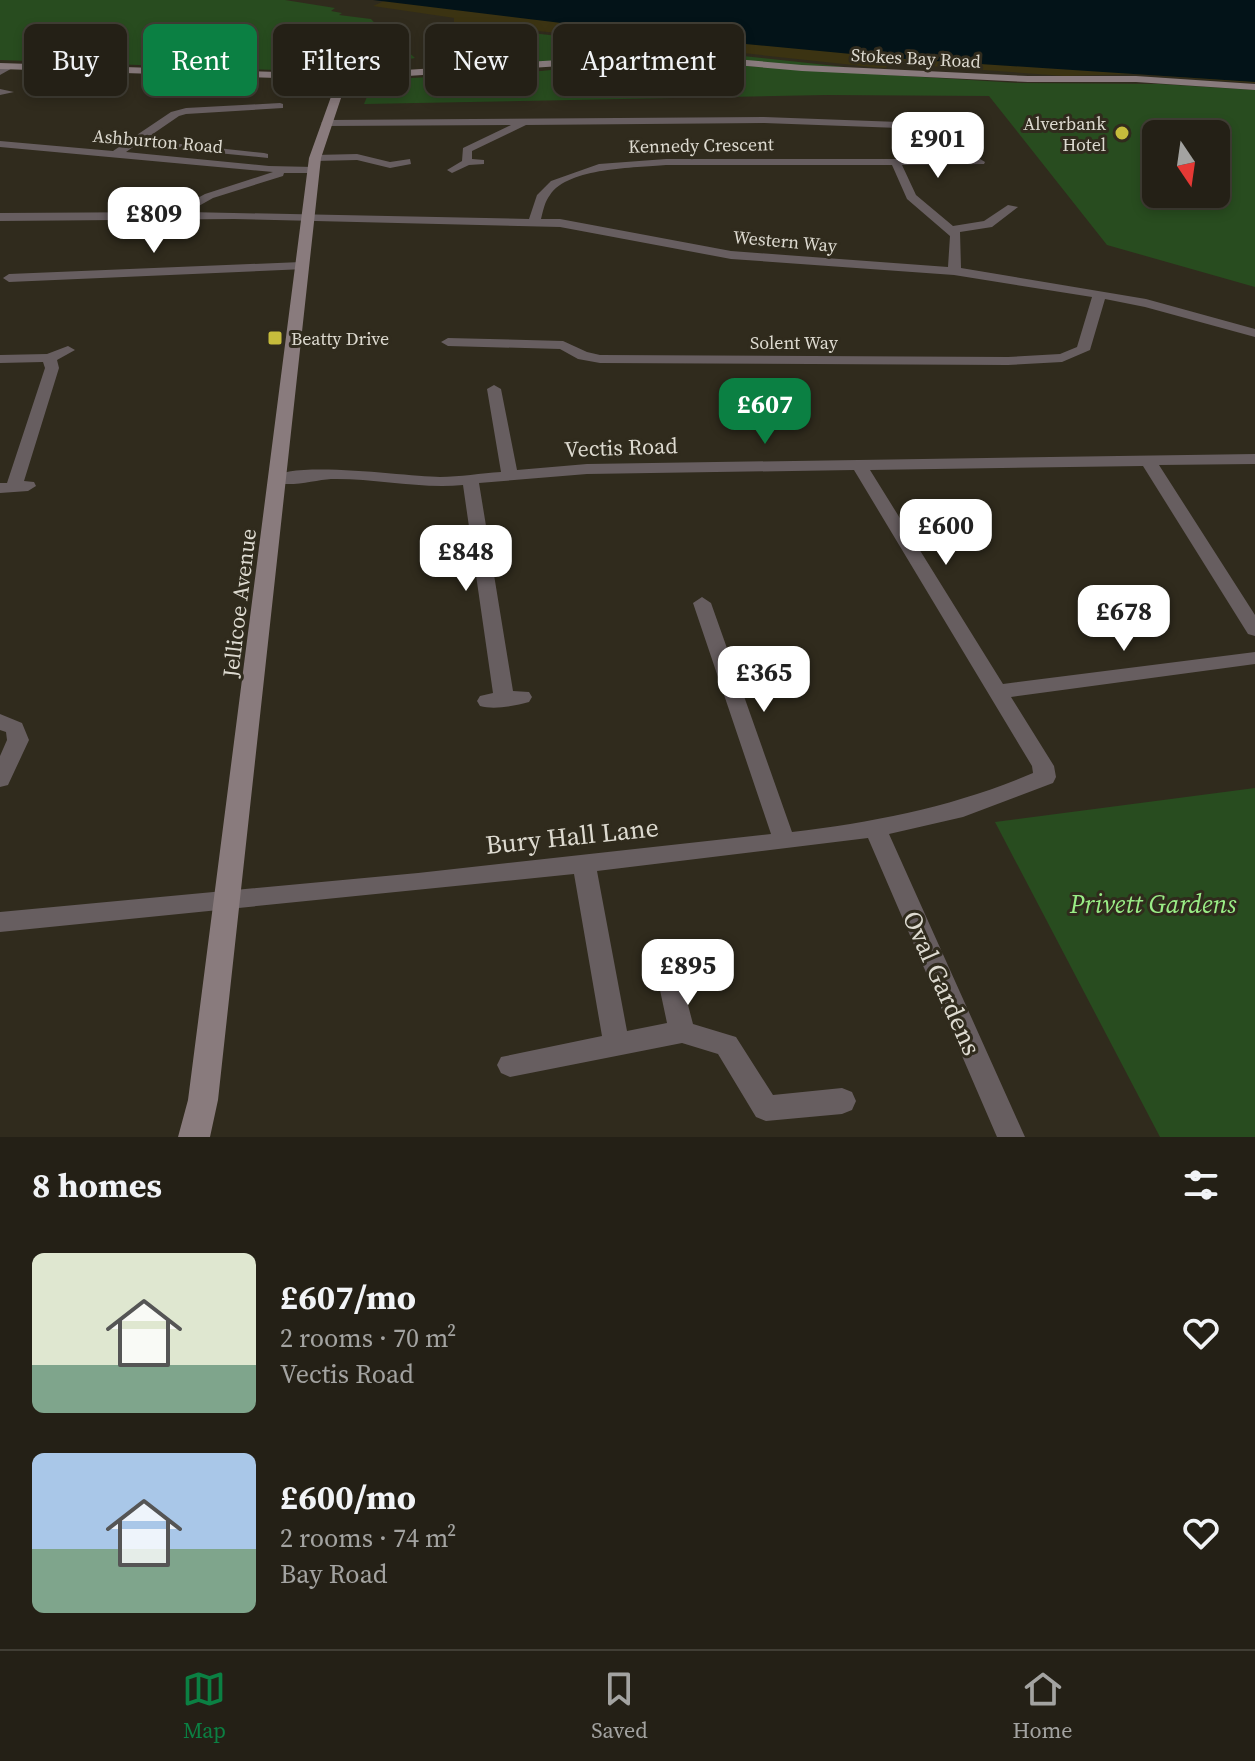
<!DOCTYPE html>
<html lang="en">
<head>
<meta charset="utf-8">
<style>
  :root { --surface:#242016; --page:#2c281f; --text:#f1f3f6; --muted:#a3a3a1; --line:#413e35; --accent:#0b8043 }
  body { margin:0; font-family:"Source Serif 4",serif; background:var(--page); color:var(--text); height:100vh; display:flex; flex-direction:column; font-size:30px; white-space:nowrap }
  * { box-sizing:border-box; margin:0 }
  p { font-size:26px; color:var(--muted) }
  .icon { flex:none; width:44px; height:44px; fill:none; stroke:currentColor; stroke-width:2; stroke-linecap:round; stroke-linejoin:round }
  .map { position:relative; height:1137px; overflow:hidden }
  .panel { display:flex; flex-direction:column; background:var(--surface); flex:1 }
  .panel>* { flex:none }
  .hud { position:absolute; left:24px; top:24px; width:800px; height:72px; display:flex; gap:16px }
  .needle { width:52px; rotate:167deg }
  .buttons { position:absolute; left:1142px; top:120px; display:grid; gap:16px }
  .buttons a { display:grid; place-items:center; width:88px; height:88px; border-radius:12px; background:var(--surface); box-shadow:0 4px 12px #0003,0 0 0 2px var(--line); font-size:40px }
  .price { position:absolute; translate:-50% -68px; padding:0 18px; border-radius:16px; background:#fff; color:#222; font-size:26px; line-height:52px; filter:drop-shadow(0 2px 4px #0008) }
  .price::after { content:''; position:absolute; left:50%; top:48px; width:24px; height:18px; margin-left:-12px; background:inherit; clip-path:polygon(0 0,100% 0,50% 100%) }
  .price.current { background:var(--accent); color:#fff }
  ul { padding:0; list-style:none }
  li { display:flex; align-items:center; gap:24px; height:200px; padding:0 32px }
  li span { display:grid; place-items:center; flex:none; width:224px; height:160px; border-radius:12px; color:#555 }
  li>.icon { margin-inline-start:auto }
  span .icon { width:96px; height:96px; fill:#fffc; stroke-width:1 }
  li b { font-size:34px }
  h2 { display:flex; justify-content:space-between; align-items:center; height:96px; padding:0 32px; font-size:34px }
  .chip { padding:0 28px; border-radius:12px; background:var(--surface); box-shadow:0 4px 12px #0003,0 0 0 2px var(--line); font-size:28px; line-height:72px }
  .chip.current { background:var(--accent); color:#fff }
  .tab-bar { display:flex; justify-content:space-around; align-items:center; height:112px; border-top:2px solid var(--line); background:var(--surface); font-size:22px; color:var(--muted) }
  .tab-bar a { display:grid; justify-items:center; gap:4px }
  .tab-bar .current { color:var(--accent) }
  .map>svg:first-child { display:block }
  .green { fill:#284c1f; fill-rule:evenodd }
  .sand { fill:#3b3312 }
  .water { fill:#031318 }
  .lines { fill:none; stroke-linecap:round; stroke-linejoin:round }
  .street { fill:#675e60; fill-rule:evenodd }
  .secondary { fill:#897b7d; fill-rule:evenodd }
  .poi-dot { fill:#c6bc3c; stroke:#302b1d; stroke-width:3 }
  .labels { text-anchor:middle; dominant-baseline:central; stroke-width:6; stroke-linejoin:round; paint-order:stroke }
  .far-street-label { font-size:18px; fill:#dddad0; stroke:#302b1d }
  .far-poi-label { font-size:18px; fill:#dddad0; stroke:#302b1d; text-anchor:end }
  .street-label { font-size:22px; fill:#dddad0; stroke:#302b1d }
  .near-street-label { font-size:26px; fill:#dddad0; stroke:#302b1d }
  .near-park-label { font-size:26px; font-style:italic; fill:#9aed86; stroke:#302b1d }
</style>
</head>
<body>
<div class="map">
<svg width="1255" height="1137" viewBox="0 0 1255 1137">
  <rect width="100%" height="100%" fill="#302b1d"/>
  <!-- green -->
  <g class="green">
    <path d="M0,0h285l50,8 -4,3 11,2 -3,2 32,4 26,28 8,2 10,9 -17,3 -7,7 -58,4 -333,-12z"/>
    <path d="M475,27l379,41 -63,-2 -98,-10 -167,9 -29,-24 -41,-5z"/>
    <path d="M650,60l370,23 139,1 96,6v197l-148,-42 -118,-149 -163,-1 -462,9 10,-24 167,-9zM1156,134h60v60h-60z"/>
    <path d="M1255,788v349h-95l-165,-315z"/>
  </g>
  <!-- sand -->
  <path class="sand" d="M384,1l871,73v9l-121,-9 -69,2 -177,-13 -2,5 -14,-1 -418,-45v-4l-6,-1 -75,-11z"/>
  <!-- water -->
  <path class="water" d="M373,0h882v82l-351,-23 -211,-20z"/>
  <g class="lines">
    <!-- street -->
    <g class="street">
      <path d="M8,64l8,2 -16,9v-7z"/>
      <path d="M0,89l14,3 -14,3z"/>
      <path d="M280,103l3,1v4l-97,6 -7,2 -35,24 120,13 4,1v4l-132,-13 -10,7 143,14 45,1 5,3 -5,3h-30l-1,3 -70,22 -25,14 341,7 8,-24 14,-14 48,-17 67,-5h314l5,3 -1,2 -82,1 14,30 37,31 31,-5 24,-16 10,2 -26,20 -32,5 1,36 185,31 109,30v8l-110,-30 -40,-8 -15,51 -28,12 -54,3 -408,-2 -22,-4 -18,-10 -112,-3 -7,-4 7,-4 115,3 24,11 13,3 408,2 52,-3 17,-7 15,-50 -138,-22 -223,-16 -171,-32 -326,-8 -234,2v-8l172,-1 33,-18 68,-22 -273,-25v-6l113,10 58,-39 15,-4zM666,165h226l15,34 43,37 -2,31 -217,-16 -171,-32h-19c2,-8 4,-18 9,-24 19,-28 85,-27 116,-30z"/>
      <path d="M764,117l189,7 5,3 -5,3 -189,-7 -238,2 -54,26v8l12,1v4l-15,1 -17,8 -5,-3 15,-9 1,-13 48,-23 -185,1 -5,-3 5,-3z"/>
      <path d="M357,154l33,8 20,-3 1,5 -21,4 -33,-8 -42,1 -5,-3 5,-3z"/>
      <path d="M301,262l4,1v6l-296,13 -6,-4 6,-4z"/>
      <path d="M68,346l7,4 -18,10 2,8 -35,113 10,1 2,4 -8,5 -28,2v-10h7l38,-115 -2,-6 -43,1v-8l47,-1z"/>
      <path d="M494,385l7,4 16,81 70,-6 668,-10v10l-96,1 96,150v21l-7,-2 -105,-168 -273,4 133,214 252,-32v12l-244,33 43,69 2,11 -3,6 -90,34 -74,17 136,303h-28l-129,-299 -271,33 30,160 40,-8 -7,-33 4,-8 9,-3 9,3 11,42 43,13 37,58 69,-7 10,4 4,9 -4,9 -10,4 -76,7 -10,-4 -38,-63 -36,-11 -172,34 -9,-4 -4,-8 4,-8 101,-21 -28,-162 -574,58v-20l418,-39 353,-39 -78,-231 9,-6 9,6 81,229c84,-10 164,-26 241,-59l-1,-7 -178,-296 -267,4 -108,9 34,208 16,1 3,5 -3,5c-14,4 -35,8 -49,4l-3,-5 3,-5 13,-3 -30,-208c-45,4 -88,-7 -132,-6 -17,1 -49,11 -61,0 21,-20 137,-2 170,-2 20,0 41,-4 61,-5l-14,-83z"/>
      <path d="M0,714l22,9 7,17 -21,45 -8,2v-31l7,-16 -1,-8 -6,-2z"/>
    </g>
    <!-- secondary -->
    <path class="secondary" d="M667,53l135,12 226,11h108l119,8v6l-119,-8h-108l-226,-11 -135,-12 -320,21 -26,78 -103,942 -8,37h-32l10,-37 121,-942 28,-78 -337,-11v-6l343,11z"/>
  </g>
  <!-- markers -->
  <g class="poi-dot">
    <circle cx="1122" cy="133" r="8"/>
    <rect x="267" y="330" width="16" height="16" rx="4"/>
  </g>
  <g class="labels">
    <!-- far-street labels -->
    <g class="far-street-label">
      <text transform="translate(916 58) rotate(3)">Stokes Bay Road</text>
      <text transform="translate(158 141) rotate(5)">Ashburton Road</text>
      <text transform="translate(701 145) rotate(-1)">Kennedy Crescent</text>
      <text transform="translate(785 241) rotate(5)">Western Way</text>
      <text x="794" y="342">Solent Way</text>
    </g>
    <!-- far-poi labels -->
    <g class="far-poi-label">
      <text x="1106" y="123">Alverbank<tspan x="1106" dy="21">Hotel</tspan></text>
      <text x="291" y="338" text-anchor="start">Beatty Drive</text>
    </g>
    <!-- street labels -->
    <g class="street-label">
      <text transform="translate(621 447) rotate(-2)">Vectis Road</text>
      <text transform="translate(239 603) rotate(-83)">Jellicoe Avenue</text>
    </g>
    <!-- near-street labels -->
    <g class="near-street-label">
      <text transform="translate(572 836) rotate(-6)">Bury Hall Lane</text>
      <text transform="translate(942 983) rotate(66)">Oval Gardens</text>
    </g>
    <!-- near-park labels -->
    <g class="near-park-label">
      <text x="1153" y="904">Privett Gardens</text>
    </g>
  </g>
</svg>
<div class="buttons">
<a><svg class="needle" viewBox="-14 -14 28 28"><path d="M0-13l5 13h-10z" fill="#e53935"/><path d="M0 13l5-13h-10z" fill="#a3a3a1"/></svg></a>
</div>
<b class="price" style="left:938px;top:180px">£901</b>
<b class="price" style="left:154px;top:255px">£809</b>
<b class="price current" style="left:765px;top:446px">£607</b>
<b class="price" style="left:946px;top:567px">£600</b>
<b class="price" style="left:466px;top:593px">£848</b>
<b class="price" style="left:1124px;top:653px">£678</b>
<b class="price" style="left:764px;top:714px">£365</b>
<b class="price" style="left:688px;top:1007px">£895</b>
<div class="hud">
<a class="chip">Buy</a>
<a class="chip current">Rent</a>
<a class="chip">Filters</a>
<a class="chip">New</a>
<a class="chip">Apartment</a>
</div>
</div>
<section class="panel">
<h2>8 homes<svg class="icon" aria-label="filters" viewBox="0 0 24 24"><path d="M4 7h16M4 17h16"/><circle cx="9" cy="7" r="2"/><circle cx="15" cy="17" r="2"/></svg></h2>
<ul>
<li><span style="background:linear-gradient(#dfe7d0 70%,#7fa58c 0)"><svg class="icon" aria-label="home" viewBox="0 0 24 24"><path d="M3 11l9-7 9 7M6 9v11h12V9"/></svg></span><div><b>£607/mo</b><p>2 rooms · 70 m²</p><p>Vectis Road</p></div><svg class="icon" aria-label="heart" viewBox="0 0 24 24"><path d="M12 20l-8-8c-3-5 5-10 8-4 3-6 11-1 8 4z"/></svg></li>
<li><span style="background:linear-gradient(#a9c7e8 60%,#7fa58c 0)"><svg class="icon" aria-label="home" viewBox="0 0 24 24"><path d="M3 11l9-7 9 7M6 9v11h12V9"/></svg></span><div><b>£600/mo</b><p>2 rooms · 74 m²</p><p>Bay Road</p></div><svg class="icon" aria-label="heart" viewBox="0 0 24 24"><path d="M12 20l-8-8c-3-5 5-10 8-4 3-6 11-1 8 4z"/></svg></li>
</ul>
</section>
<nav class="tab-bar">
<a class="current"><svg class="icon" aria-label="map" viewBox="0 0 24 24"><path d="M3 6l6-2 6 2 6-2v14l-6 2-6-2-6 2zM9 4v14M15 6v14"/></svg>Map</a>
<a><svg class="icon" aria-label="saved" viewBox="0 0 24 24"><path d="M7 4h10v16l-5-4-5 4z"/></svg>Saved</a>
<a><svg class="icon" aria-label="home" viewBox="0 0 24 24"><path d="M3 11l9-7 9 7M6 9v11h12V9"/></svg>Home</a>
</nav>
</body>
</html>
